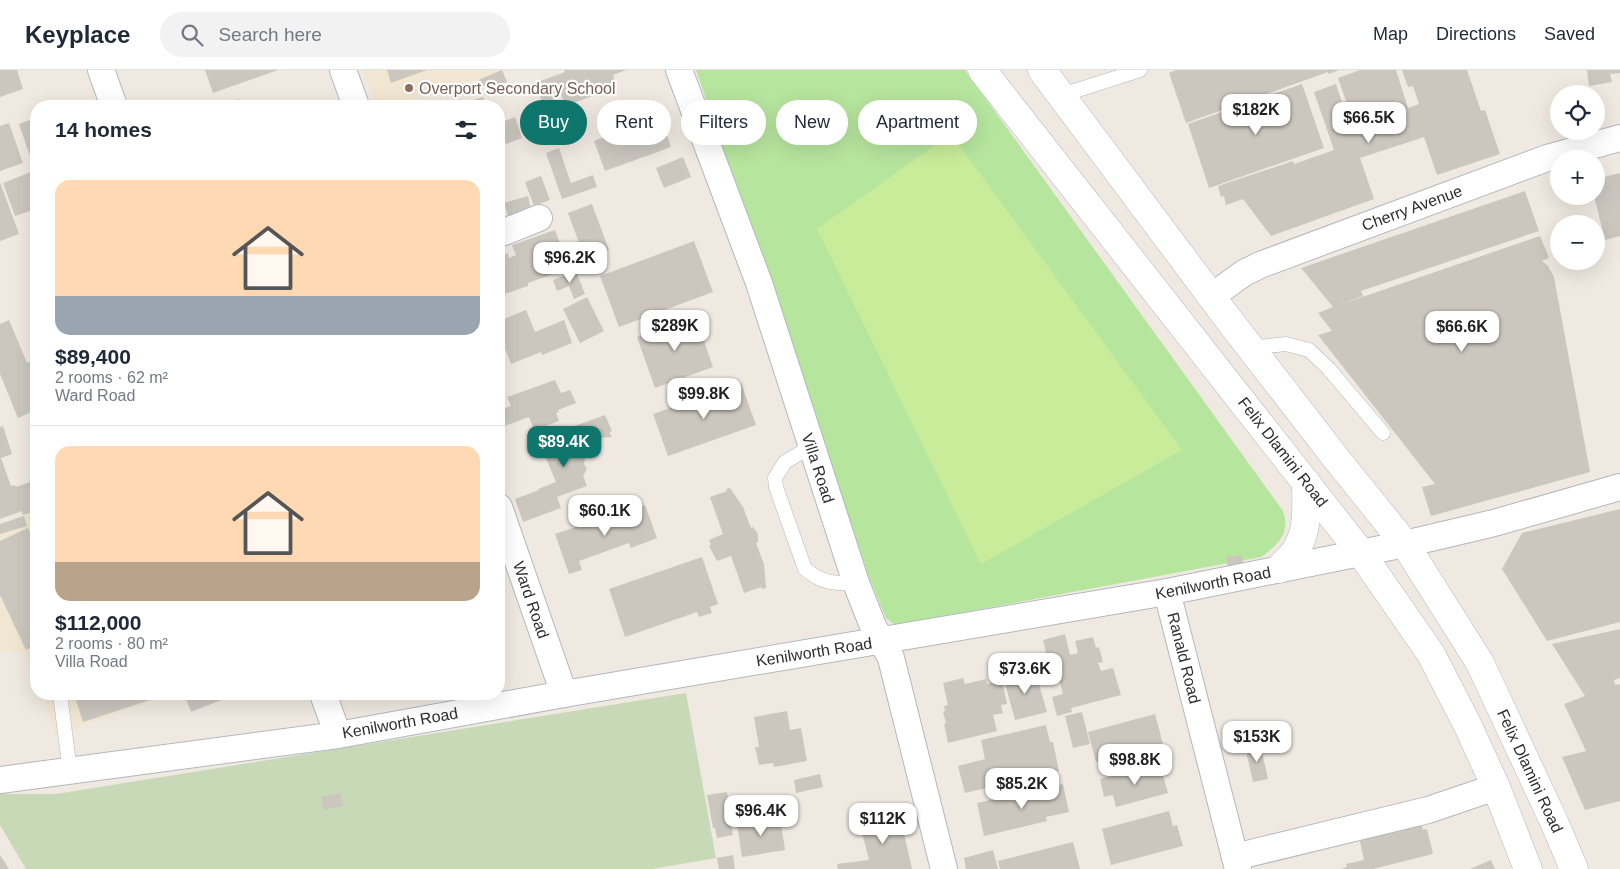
<!DOCTYPE html>
<html lang="en">
<head>
<meta charset="utf-8">
<style>
  :root { --surface:#fff; --page:#f2f2f3; --text:#1f2937; --muted:#747a83; --line:#e0e1e3; --accent:#0f766e }
  body { margin:0; font-family:Helvetica,sans-serif; background:var(--page); color:var(--text); height:100vh; display:flex; flex-direction:column; font-size:19px; white-space:nowrap }
  * { box-sizing:border-box; margin:0 }
  p { font-size:16px; color:var(--muted) }
  .icon { flex:none; width:28px; height:28px; fill:none; stroke:currentColor; stroke-width:2; stroke-linecap:round; stroke-linejoin:round }
  .map { position:relative; flex:1; overflow:hidden }
  .sheet { position:absolute; left:30px; top:30px; width:475px; height:600px; display:flex; flex-direction:column; background:var(--surface); border-radius:20px; box-shadow:0 5px 20px #0002 }
  .sheet>* { flex:none }
  .top-card { position:absolute; left:520px; top:30px; width:475px; height:45px; display:flex; gap:10px }
  .controls { position:absolute; left:1550px; top:15px; display:grid; gap:10px }
  .controls a { display:grid; place-items:center; width:55px; height:55px; border-radius:50%; background:var(--surface); box-shadow:0 5px 20px #0002; font-size:25px }
  .price { position:absolute; translate:-50% -42px; padding:0 11px; border-radius:10px; background:#fff; color:#222; font-size:16px; line-height:32px; filter:drop-shadow(0 1px 2px #0008) }
  .price::after { content:''; position:absolute; left:50%; top:30px; width:15px; height:11px; margin-left:-8px; background:inherit; clip-path:polygon(0 0,100% 0,50% 100%) }
  .price.active { background:var(--accent); color:#fff }
  ul { padding:0; list-style:none }
  li { display:grid; align-content:center; gap:10px; height:265px; padding:0 25px }
  li+li { border-top:1px solid var(--line) }
  li span { display:grid; place-items:center; height:155px; border-radius:15px; color:#555 }
  li>.icon { margin-inline-start:auto }
  span .icon { width:90px; height:90px; fill:#fffc; stroke-width:1 }
  li b { font-size:21px }
  h2 { display:flex; justify-content:space-between; align-items:center; height:60px; padding:0 25px; font-size:21px }
  .chip { padding:0 18px; border-radius:22px; background:var(--surface); box-shadow:0 5px 20px #0002; font-size:18px; line-height:45px }
  .chip.active { background:var(--accent); color:#fff }
  header { display:flex; align-items:center; gap:30px; box-sizing:border-box; height:70px; padding:0 25px; background:var(--surface); border-bottom:1px solid var(--line) }
  header strong { font-size:24px }
  nav { display:flex; gap:28px; margin-inline-start:auto; font-size:18px }
  .search { width:350px; height:45px; background:var(--page); display:flex; align-items:center; gap:12px; box-sizing:border-box; padding:0 18px; border-radius:28px; color:var(--muted); font-size:19px }
  .map>svg:first-child { display:block }
  .education { fill:#f0e6d1 }
  .green { fill:#b6e59e }
  .cemetery { fill:#c8d9b8 }
  .pitch { fill:#c9ec9a }
  .building { fill:#cbc7bf }
  .lines { fill:none; stroke-linecap:round; stroke-linejoin:round }
  .lane-casing { stroke:#b4b7c1; stroke-width:15 }
  .street-casing { stroke:#b4b7c1; stroke-width:28 }
  .secondary-casing { stroke:#b4b7c1; stroke-width:29 }
  .lane { stroke:#fff; stroke-width:14 }
  .street { stroke:#fff; stroke-width:26 }
  .secondary { stroke:#fff; stroke-width:28 }
  .education-dot { fill:#8d6e63; stroke:#fff; stroke-width:2 }
  .labels { text-anchor:middle; dominant-baseline:central; stroke-width:4.5; stroke-linejoin:round; paint-order:stroke }
  .education-label { font-size:16px; fill:#785e54; stroke:#fff; text-anchor:start }
  .street-label { font-size:16px; fill:#2e2e2e; stroke:#fff }
</style>
</head>
<body>
<header>
<strong>Keyplace</strong>
<div class="search"><svg class="icon" aria-label="search" viewBox="0 0 24 24"><circle cx="10" cy="10" r="6"/><path d="M15 15l6 6"/></svg>Search here</div>
<nav><a>Map</a><a>Directions</a><a>Saved</a></nav>
</header>
<div class="map">
<svg width="1620" height="799" viewBox="0 0 1620 799">
  <rect width="100%" height="100%" fill="#efe9e1"/>
  <!-- education -->
  <g class="education">
    <path d="M363,0h139l-107,36h-19z"/>
    <path d="M36,442v162l-3,-9 -9,-11 -15,-3 -9,2v-130z"/>
    <path d="M43,624h124v1l-112,41z"/>
  </g>
  <!-- green -->
  <path class="green" d="M696,0h269l318,441c8,21 -5,34 -22,46l-366,68 -9,-7 -17,-41z"/>
  <!-- cemetery -->
  <path class="cemetery" d="M686,623l30,165 -64,11h-626l-26,-44v-31h56z"/>
  <!-- pitch -->
  <path class="pitch" d="M951,64l231,316 -201,114 -164,-335z"/>
  <!-- building -->
  <g class="building">
    <path d="M0,0h17l6,19 -23,8z"/>
    <path d="M205,0h73l-65,23z"/>
    <path d="M387,0h40l-36,13z"/>
    <path d="M502,0l5,12 -19,8 -2,-5 -6,2 -2,-7z"/>
    <path d="M564,0h62l-13,5 4,12 -52,19 -4,-12 -6,2 1,3 -13,5 -8,-21 30,-11z"/>
    <path d="M1176,0h163l-10,4 -1,-2 -142,51 -17,-50z"/>
    <path d="M1360,0h36l12,38 11,-4 -6,-18 -5,1 -6,-17h65l14,41 4,-1 15,44 -63,21 -13,-38 -64,21 14,41 -103,37 -28,-37 -17,6 -2,-9 -3,1 -3,-11 75,-25 1,3 40,-14 -20,-58 22,-8 7,21 4,-1 -9,-26z"/>
    <path d="M1587,0h33v3l-10,1 2,8 -23,4z"/>
    <path d="M1302,14l22,64 -115,40 -21,-64z"/>
    <path d="M483,27l3,9h-29z"/>
    <path d="M239,29l1,7h-30z"/>
    <path d="M660,46l11,31 -66,24 -11,-30z"/>
    <path d="M515,47l7,21 -16,6 -2,-8 -5,2v-15z"/>
    <path d="M36,48v39l-5,2 -12,-35z"/>
    <path d="M9,53l14,40 -23,8v-45z"/>
    <path d="M559,78l12,35 22,-8 4,12 -35,12 -16,-46z"/>
    <path d="M683,87l8,20 -27,11 -8,-20z"/>
    <path d="M36,100v39l-21,7 -12,-33z"/>
    <path d="M1620,103v63l-15,4 -11,-44h2v-17z"/>
    <path d="M541,106l9,24 -16,6 -9,-24z"/>
    <path d="M0,112l19,52 -19,7z"/>
    <path d="M1525,121l14,40 -178,60 2,5 -27,10 204,-70 9,22 -7,3 6,5 6,11 36,195 -159,44 -9,-29 13,-3 -117,-149 14,-4 -14,-18 15,-6 -32,-39z"/>
    <path d="M528,126l3,13 -23,7 -4,-13z"/>
    <path d="M592,134l17,46 -24,9 -17,-46z"/>
    <path d="M555,160l14,38 -41,15v3l-29,10v-39l9,-4 1,5 7,-3 -4,-10z"/>
    <path d="M694,171l19,51 -94,35 -19,-51z"/>
    <path d="M576,201l9,23 -11,5 -5,-13 -12,5 -4,-11z"/>
    <path d="M587,227l17,34 -24,12 -17,-34z"/>
    <path d="M526,240l9,22 29,-12 8,23 -30,12 -1,-3 -30,12 -12,-31v-12z"/>
    <path d="M695,246l18,51 -58,21 -18,-51z"/>
    <path d="M9,250l18,43 8,-4 1,2v49l-18,8 -18,-44v-50z"/>
    <path d="M555,310l6,13 9,-3 6,13 -18,7 1,2 -3,1 3,8 -21,8 -5,-2 -4,-10 -30,11v-18l12,-4 -4,-9z"/>
    <path d="M741,313l15,42 -88,31 -15,-42z"/>
    <path d="M605,345l7,16 -3,1 3,5 -13,1 -9,7 -4,8 -2,11 3,5 -4,7 4,10 -30,11 4,11 -38,14 -8,-23 24,-9 -1,-1 18,-7 -15,-36 27,-9 3,-5 -2,-4z"/>
    <path d="M3,356l9,28 -11,4 10,28 4,-1 1,2 17,-6 3,8v22l-13,4 -1,-4 -22,8v-92z"/>
    <path d="M730,418l13,19 8,21 2,-1 5,7v8l-2,1 8,21 2,24 -4,1 -1,-2 -17,6 -13,-37 -14,5 -8,-15 2,-1 -2,-5 14,-6 -13,-37 17,-6 -1,-2z"/>
    <path d="M645,435l12,33 -26,10 -2,-5 -50,18 3,9 -13,4 -14,-40 47,-16 1,3z"/>
    <path d="M1620,439v113l-73,19 -45,-72 20,-36z"/>
    <path d="M24,446l3,10 -27,8v-10z"/>
    <path d="M28,458l8,16v101l-10,5 -26,-55v-54z"/>
    <path d="M1242,485l1,11 -15,2 -2,-11z"/>
    <path d="M702,487l16,47 -8,3 2,6 -13,4 -2,-5 -72,25 -16,-48z"/>
    <path d="M1620,559v49l-6,2 1,5 5,-1v117l-35,9 -23,-53 24,-6 -22,-47 21,-8 -33,-52z"/>
    <path d="M1065,564l5,21 8,-2 -3,-12 18,-4 3,11 3,-1 4,15 -5,1 3,8 12,-3 8,27 -50,13 1,4 -15,4 -5,-19 11,-3 -9,-34 -6,1 -5,-21z"/>
    <path d="M1024,601l1,6 11,-3 11,38 -32,8 -12,-44z"/>
    <path d="M963,608l2,6 21,-5 1,5 15,-4 5,24 -6,1 2,8 -10,2 4,16 -49,12 -4,-19 2,-1 -3,-11 2,-1 -1,-5 4,-1 -5,-22z"/>
    <path d="M74,624h87l1,2 -79,26z"/>
    <path d="M184,624h38l2,5 -33,13z"/>
    <path d="M787,641l3,19 11,-2 6,33 -33,6 -1,-4 -14,2 -4,-18h4l-5,-30z"/>
    <path d="M1082,642l8,32 -17,4 -8,-32z"/>
    <path d="M1155,644l8,30 -67,18 -8,-30z"/>
    <path d="M1046,655l4,17h3l6,29 -94,22 -7,-27 27,-7 -4,-19z"/>
    <path d="M1260,673l8,36 -15,3 -8,-35z"/>
    <path d="M1160,695l8,28 -52,14 -3,-12 -9,2 -4,-18 45,-12 2,2z"/>
    <path d="M820,704l3,13 -27,6 -2,-13z"/>
    <path d="M1063,714l6,28 -23,5 1,4 -63,15 -7,-33z"/>
    <path d="M727,722l6,33h-2l2,10 -16,3 -2,-10h-2l-6,-33z"/>
    <path d="M340,723l3,13 -19,4 -3,-13z"/>
    <path d="M1169,741l4,15 4,-1 6,21 -72,19 -9,-36z"/>
    <path d="M880,745l1,5 19,-4 12,53h-41l-1,-5 1,5h-33l-1,-5 32,-4 -10,-40z"/>
    <path d="M780,746l5,34 -43,7 -5,-34z"/>
    <path d="M1421,752l2,8 4,-1 6,25 -60,15h-32l6,-2 -1,-3 18,-4 -5,-23z"/>
    <path d="M1073,772l7,27h-80l-2,-8z"/>
    <path d="M993,780l5,19h-32l-2,-11z"/>
    <path d="M0,785l9,14h-9z"/>
    <path d="M733,785l2,14h-16l-2,-11z"/>
    <path d="M1491,790l4,9h-25z"/>
  </g>
  <g class="lines">
    <defs>
      <g id="lane">
        <path d="M1062,25l78,-25"/>
        <path d="M1251,278l35,-4 23,6 20,19 54,64"/>
        <path d="M812,376l-27,16 -10,16 1,9 29,82c17,14 29,15 51,14"/>
        <path d="M60,624l10,77"/>
      </g>
      <g id="street">
        <path d="M101,0l13,36"/>
        <path d="M343,0l13,36"/>
        <path d="M679,0l80,213 97,300 17,43 18,32 53,211"/>
        <path d="M499,164l40,-16"/>
        <path d="M1212,226l32,-23 16,-8 287,-107 73,-20"/>
        <path d="M499,437l65,187"/>
        <path d="M1167,522l71,277"/>
        <path d="M323,624l15,41"/>
        <path d="M0,710l338,-45 226,-41 603,-102 238,-48 89,-21 126,-36"/>
        <path d="M1235,787l193,-47 68,-23"/>
      </g>
      <g id="secondary">
        <path d="M982,0l379,483 70,101 37,72 28,61 32,82"/>
        <path d="M1042,0l187,250 106,137 70,87 75,119 75,161 19,45"/>
        <path d="M1279,499c6,-7 14,-13 18,-21 12,-20 9,-44 9,-66"/>
      </g>
    </defs>
    <!-- lane casing -->
    <use href="#lane" class="lane-casing"/>
    <!-- street casing -->
    <use href="#street" class="street-casing"/>
    <!-- secondary casing -->
    <use href="#secondary" class="secondary-casing"/>
    <!-- lane -->
    <use href="#lane" class="lane"/>
    <!-- street -->
    <use href="#street" class="street"/>
    <!-- secondary -->
    <use href="#secondary" class="secondary"/>
  </g>
  <!-- markers -->
  <circle class="education-dot" cx="409" cy="18" r="5"/>
  <g class="labels">
    <!-- education labels -->
    <g class="education-label">
      <text x="419" y="18">Overport Secondary School</text>
    </g>
    <!-- street labels -->
    <g class="street-label">
      <text transform="translate(1412 138) rotate(-20)">Cherry Avenue</text>
      <text transform="translate(1283 382) rotate(52)">Felix Dlamini Road</text>
      <text transform="translate(818 398) rotate(72)">Villa Road</text>
      <text transform="translate(1213 513) rotate(-11)">Kenilworth Road</text>
      <text transform="translate(531 530) rotate(71)">Ward Road</text>
      <text transform="translate(814 582) rotate(-9)">Kenilworth Road</text>
      <text transform="translate(1184 588) rotate(76)">Ranald Road</text>
      <text transform="translate(400 653) rotate(-10)">Kenilworth Road</text>
      <text transform="translate(1530 701) rotate(65)">Felix Dlamini Road</text>
    </g>
  </g>
</svg>
<div class="controls">
<a><svg class="icon" aria-label="locate" viewBox="0 0 24 24"><circle cx="12" cy="12" r="6"/><path d="M12 2v4M12 18v4M2 12h4M18 12h4"/></svg></a>
<a>+</a>
<a>−</a>
</div>
<b class="price" style="left:1256px;top:66px">$182K</b>
<b class="price" style="left:1369px;top:74px">$66.5K</b>
<b class="price" style="left:570px;top:214px">$96.2K</b>
<b class="price" style="left:675px;top:282px">$289K</b>
<b class="price" style="left:1462px;top:283px">$66.6K</b>
<b class="price" style="left:704px;top:350px">$99.8K</b>
<b class="price active" style="left:564px;top:398px">$89.4K</b>
<b class="price" style="left:605px;top:467px">$60.1K</b>
<b class="price" style="left:1025px;top:625px">$73.6K</b>
<b class="price" style="left:1257px;top:693px">$153K</b>
<b class="price" style="left:1135px;top:716px">$98.8K</b>
<b class="price" style="left:1022px;top:740px">$85.2K</b>
<b class="price" style="left:761px;top:767px">$96.4K</b>
<b class="price" style="left:883px;top:775px">$112K</b>
<div class="top-card">
<a class="chip active">Buy</a>
<a class="chip">Rent</a>
<a class="chip">Filters</a>
<a class="chip">New</a>
<a class="chip">Apartment</a>
</div>
<section class="sheet">
<h2>14 homes<svg class="icon" aria-label="filters" viewBox="0 0 24 24"><path d="M4 7h16M4 17h16"/><circle cx="9" cy="7" r="2"/><circle cx="15" cy="17" r="2"/></svg></h2>
<ul>
<li><span style="background:linear-gradient(#ffd9b3 75%,#9aa5b1 0)"><svg class="icon" aria-label="home" viewBox="0 0 24 24"><path d="M3 11l9-7 9 7M6 9v11h12V9"/></svg></span><div><b>$89,400</b><p>2 rooms · 62 m²</p><p>Ward Road</p></div></li>
<li><span style="background:linear-gradient(#ffd9b3 75%,#b9a48a 0)"><svg class="icon" aria-label="home" viewBox="0 0 24 24"><path d="M3 11l9-7 9 7M6 9v11h12V9"/></svg></span><div><b>$112,000</b><p>2 rooms · 80 m²</p><p>Villa Road</p></div></li>
</ul>
</section>
</div>
</body>
</html>
